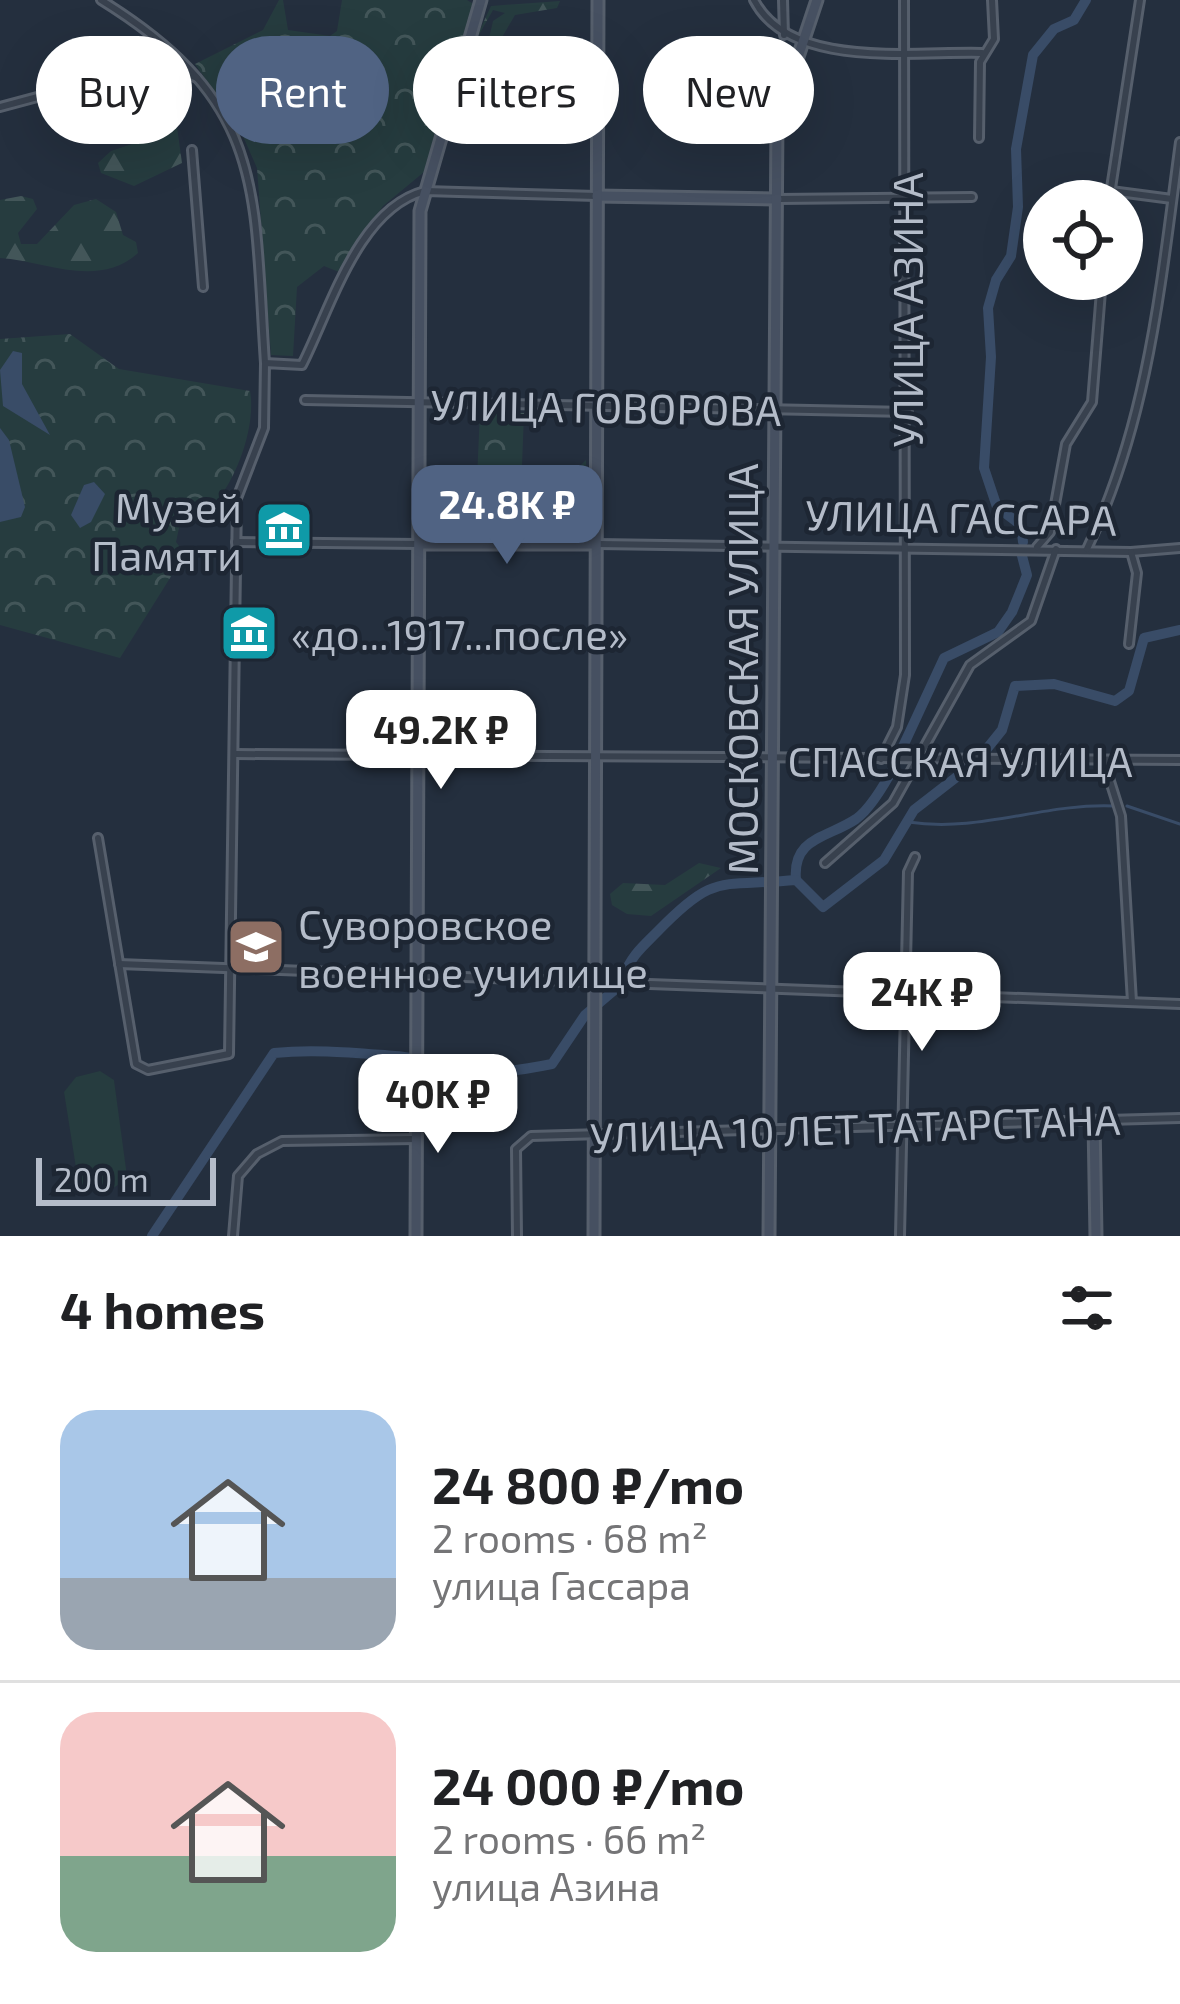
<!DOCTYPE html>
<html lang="en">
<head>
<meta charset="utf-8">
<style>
  :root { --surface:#fff; --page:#f6f6f6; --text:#202124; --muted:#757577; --line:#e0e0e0; --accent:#506383 }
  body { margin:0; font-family:"Exo 2",sans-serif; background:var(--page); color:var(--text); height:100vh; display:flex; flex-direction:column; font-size:45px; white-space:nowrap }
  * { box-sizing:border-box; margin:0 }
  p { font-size:39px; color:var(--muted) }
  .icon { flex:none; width:66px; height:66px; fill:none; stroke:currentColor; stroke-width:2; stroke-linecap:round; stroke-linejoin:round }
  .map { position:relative; height:1236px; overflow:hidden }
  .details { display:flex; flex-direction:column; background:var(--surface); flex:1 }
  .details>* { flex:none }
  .top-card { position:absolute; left:36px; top:36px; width:1110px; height:108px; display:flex; gap:24px }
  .controls { position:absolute; left:1023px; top:180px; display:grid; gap:24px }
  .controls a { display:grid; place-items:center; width:120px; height:120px; border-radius:50%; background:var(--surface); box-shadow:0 12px 48px #0002; font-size:60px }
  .scale { position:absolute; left:36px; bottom:30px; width:180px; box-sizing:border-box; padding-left:12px; border:6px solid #b4bcc9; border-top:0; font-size:33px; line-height:42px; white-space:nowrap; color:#b4bcc9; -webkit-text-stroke:9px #1d2633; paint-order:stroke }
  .price { position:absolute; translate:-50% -102px; padding:0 27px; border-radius:24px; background:#fff; color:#222; font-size:39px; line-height:78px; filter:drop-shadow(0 3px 6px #0008) }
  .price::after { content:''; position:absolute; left:50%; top:72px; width:36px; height:27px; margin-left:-18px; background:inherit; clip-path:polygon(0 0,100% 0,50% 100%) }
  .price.current { background:var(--accent); color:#fff }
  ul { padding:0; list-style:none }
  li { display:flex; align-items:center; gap:36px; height:300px; padding:0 60px }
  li+li { border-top:3px solid var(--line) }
  li span { display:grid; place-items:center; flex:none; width:336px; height:240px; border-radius:36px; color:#555 }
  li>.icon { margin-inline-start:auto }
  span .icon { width:144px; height:144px; fill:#fffc; stroke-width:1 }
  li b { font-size:51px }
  h2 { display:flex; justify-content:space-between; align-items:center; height:144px; padding:0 60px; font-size:51px }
  .tag { padding:0 42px; border-radius:54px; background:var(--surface); box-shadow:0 12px 48px #0002; font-size:42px; line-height:108px }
  .tag.current { background:var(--accent); color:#fff }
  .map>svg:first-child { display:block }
  .grass { fill:#263c3f }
  .forest { fill:url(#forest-firs) }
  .park { fill:url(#park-crowns) }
  .water { fill:#394c67 }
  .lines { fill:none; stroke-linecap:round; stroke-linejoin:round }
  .stream { stroke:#394c67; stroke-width:3 }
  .river { stroke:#394c67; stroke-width:10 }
  .street-casing { stroke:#565f6c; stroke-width:12 }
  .secondary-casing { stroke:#565f6c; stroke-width:15 }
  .street { stroke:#38414e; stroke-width:6 }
  .secondary { stroke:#465061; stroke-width:9 }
  .labels { text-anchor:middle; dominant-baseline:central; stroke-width:9; stroke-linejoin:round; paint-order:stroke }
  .street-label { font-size:42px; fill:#b4bcc9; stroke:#1d2633 }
  .poi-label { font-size:42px; fill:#b4bcc9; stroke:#1d2633; text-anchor:start }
</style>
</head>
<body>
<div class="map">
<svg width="1180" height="1236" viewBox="0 0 1180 1236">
  <defs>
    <pattern id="forest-firs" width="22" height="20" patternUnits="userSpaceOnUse" patternTransform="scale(3)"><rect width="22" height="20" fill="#263c3f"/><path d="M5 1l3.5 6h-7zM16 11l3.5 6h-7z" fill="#435659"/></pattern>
    <pattern id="park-crowns" width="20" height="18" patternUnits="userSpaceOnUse" patternTransform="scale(3)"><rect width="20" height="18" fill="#263c3f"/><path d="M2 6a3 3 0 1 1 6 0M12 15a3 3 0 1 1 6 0" fill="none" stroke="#435659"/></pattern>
  </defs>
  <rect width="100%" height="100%" fill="#242f3e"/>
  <!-- grass -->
  <path class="grass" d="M100,1071l14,9 13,96c-17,18 -25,19 -48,11l-15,-95 12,-15z"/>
  <!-- forest -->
  <g class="forest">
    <path d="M560,1l-3,7 -42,7 -25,43 -4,-6 7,-31 12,-8 -12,-3 -21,37 19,-41z"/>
    <path d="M163,83l10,15 9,65 -48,23 -33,-13 -3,-10 13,-12 33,-11 4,-51z"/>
    <path d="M21,196l12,3 4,10 -19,24 3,11h16l37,-39 22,-6 20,13 7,23 13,7 2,11c-40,36 -93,8 -138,5v-58z"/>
    <path d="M699,863l22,5 -70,48 -24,-2 -15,-9 -2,-11 13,-11 42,2z"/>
  </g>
  <!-- park -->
  <g class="park">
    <path d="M279,0h4l5,30 42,6 7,-5 5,-31h125l11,7 -48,160 -47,39 -44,66 -15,-6 -27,21 -4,69 -22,-1 -14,-187 -18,-41 -44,-63 68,-34z"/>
    <path d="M70,334l49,35 131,22c8,42 -25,127 -71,137l-3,14 9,12 -65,104 -120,-33v-286z"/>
    <path d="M480,412l44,1 -2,52 56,3 8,-8 2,76 -155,3v-15l42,1z"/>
  </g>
  <!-- water -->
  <g class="water">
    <path d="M13,351l9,2v31l28,51 -47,-29 -3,-36z"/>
    <path d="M0,428l9,12 16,67 -4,10 -21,5z"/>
    <path d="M94,482l11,12 -14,28 -11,6 -9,-13 13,-30z"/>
  </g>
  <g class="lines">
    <!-- stream -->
    <g class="stream">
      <path d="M1127,806l53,18"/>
      <path d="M908,822c73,11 134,-19 206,-16"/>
    </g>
    <!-- river -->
    <g class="river">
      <path d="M1023,542l-2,-17 -24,-18 -13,-39 7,-111 -3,-49 8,-28 15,-24 7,-49 -2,-58 17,-94 21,-26 20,-9 12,-20"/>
      <path d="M899,755l45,-97 54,-26 14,-20 15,-37 -6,-23"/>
      <path d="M981,756l21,-26 13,-44 39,-2 61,17 14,-10 15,-53 36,-8"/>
      <path d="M796,880c-4,-43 32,-42 60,-61 14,-10 31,-39 39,-54"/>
      <path d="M623,977c9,-22 18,-29 34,-45 58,-60 61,-45 139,-52l27,27 61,-47 30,-50 58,-45"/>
      <path d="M152,1236l122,-183c41,-4 80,0 121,3 19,1 37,7 55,12 36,8 67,3 102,-4l33,-49 33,-28"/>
    </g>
    <defs>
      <g id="street">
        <path d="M101,0c166,103 152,187 164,363"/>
        <path d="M754,0c36,70 159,51 228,53"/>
        <path d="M783,0l1,35"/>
        <path d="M0,107l164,-44 33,15"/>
        <path d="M979,138l1,-76 14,-23 -2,-39"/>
        <path d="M192,150l11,137"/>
        <path d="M1111,191l61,8"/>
        <path d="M778,199l194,-2"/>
        <path d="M1109,201l31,-201"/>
        <path d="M305,400l603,12"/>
        <path d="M236,542l183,2"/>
        <path d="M598,544l533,8 49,-4"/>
        <path d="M1037,547l13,-15 16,-88 26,-42 10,-123"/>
        <path d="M1087,549c62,-129 74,-267 93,-407"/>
        <path d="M1129,644l8,-71 -6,-21"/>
        <path d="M236,754l944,6"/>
        <path d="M881,759l16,-32 8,-52 -1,-675"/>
        <path d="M1103,759l18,57 11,186"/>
        <path d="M98,838l38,226 12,6 81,-16 8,-556 27,-70 1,-65 37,2c28,-55 56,-157 123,-174l172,5"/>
        <path d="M825,863l68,-60 77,-138 61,-44 25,-72"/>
        <path d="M119,964l1061,40"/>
        <path d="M233,1236l5,-60 19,-22 25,-13 134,-2"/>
        <path d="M517,1236l-1,-87 15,-13 649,-18"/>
        <path d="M900,1236l8,-364 7,-15"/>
      </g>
      <g id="secondary">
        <path d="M597,196l180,3"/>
        <path d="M420,544h174"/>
        <path d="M1094,1121l2,115"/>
        <path d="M416,1236l4,-1025 61,-211"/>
        <path d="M594,1236l4,-1236"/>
        <path d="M769,1236l8,-1116 40,-120"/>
      </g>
    </defs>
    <!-- street casing -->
    <use href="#street" class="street-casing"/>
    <!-- secondary casing -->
    <use href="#secondary" class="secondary-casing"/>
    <!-- street -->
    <use href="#street" class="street"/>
    <!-- secondary -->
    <use href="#secondary" class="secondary"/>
  </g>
  <!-- icons -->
  <defs>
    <symbol id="museum-square" viewBox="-11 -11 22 22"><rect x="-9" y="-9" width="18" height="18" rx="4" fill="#0f9aa8" stroke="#1d2633"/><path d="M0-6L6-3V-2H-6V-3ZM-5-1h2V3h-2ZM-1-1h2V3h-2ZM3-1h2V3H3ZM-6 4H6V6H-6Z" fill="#fff"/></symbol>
    <symbol id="university-square" viewBox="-11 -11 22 22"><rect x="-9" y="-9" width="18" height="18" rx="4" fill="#8d6e63" stroke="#1d2633"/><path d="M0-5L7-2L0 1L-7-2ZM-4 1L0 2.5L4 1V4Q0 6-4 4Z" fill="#fff"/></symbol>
  </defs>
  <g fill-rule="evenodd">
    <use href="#museum-square" x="251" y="497" width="66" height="66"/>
    <use href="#museum-square" x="216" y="600" width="66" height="66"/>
    <use href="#university-square" x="223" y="914" width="66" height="66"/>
  </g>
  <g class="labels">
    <!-- street labels -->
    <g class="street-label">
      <text transform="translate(906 310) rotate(-90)">УЛИЦА АЗИНА</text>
      <text transform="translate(606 406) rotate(1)">УЛИЦА ГОВОРОВА</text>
      <text transform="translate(961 516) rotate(1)">УЛИЦА ГАССАРА</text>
      <text transform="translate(741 669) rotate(-90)">МОСКОВСКАЯ УЛИЦА</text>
      <text x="960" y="760">СПАССКАЯ УЛИЦА</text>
      <text transform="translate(855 1127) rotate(-2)">УЛИЦА 10 ЛЕТ ТАТАРСТАНА</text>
    </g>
    <!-- poi labels -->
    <g class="poi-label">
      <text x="242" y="506" text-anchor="end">Музей<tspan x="242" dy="48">Памяти</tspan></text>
      <text x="291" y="633">«до...1917...после»</text>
      <text x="298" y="923">Суворовское<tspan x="298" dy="48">военное училище</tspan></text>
    </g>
  </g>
</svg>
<div class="controls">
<a><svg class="icon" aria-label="locate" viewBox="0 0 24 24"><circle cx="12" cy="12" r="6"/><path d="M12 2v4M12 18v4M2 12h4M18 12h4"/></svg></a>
</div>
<div class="scale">200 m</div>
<b class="price current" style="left:507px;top:567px">24.8K ₽</b>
<b class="price" style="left:441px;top:792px">49.2K ₽</b>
<b class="price" style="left:922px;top:1054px">24K ₽</b>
<b class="price" style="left:438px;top:1156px">40K ₽</b>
<div class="top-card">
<a class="tag">Buy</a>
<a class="tag current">Rent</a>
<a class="tag">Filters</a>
<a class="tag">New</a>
</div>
</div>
<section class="details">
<h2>4 homes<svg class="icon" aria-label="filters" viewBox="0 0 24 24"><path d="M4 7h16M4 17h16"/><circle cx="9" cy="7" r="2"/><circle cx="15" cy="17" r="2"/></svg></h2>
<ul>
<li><span style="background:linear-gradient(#a9c7e8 70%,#9aa5b1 0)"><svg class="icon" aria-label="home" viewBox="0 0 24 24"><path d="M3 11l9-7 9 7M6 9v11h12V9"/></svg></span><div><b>24 800 ₽/mo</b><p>2 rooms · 68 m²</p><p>улица Гассара</p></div></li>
<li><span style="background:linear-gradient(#f6c9c9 60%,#7fa58c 0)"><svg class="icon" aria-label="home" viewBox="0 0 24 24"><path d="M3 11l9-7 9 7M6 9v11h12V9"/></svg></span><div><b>24 000 ₽/mo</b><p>2 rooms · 66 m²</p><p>улица Азина</p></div></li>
</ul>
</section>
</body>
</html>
